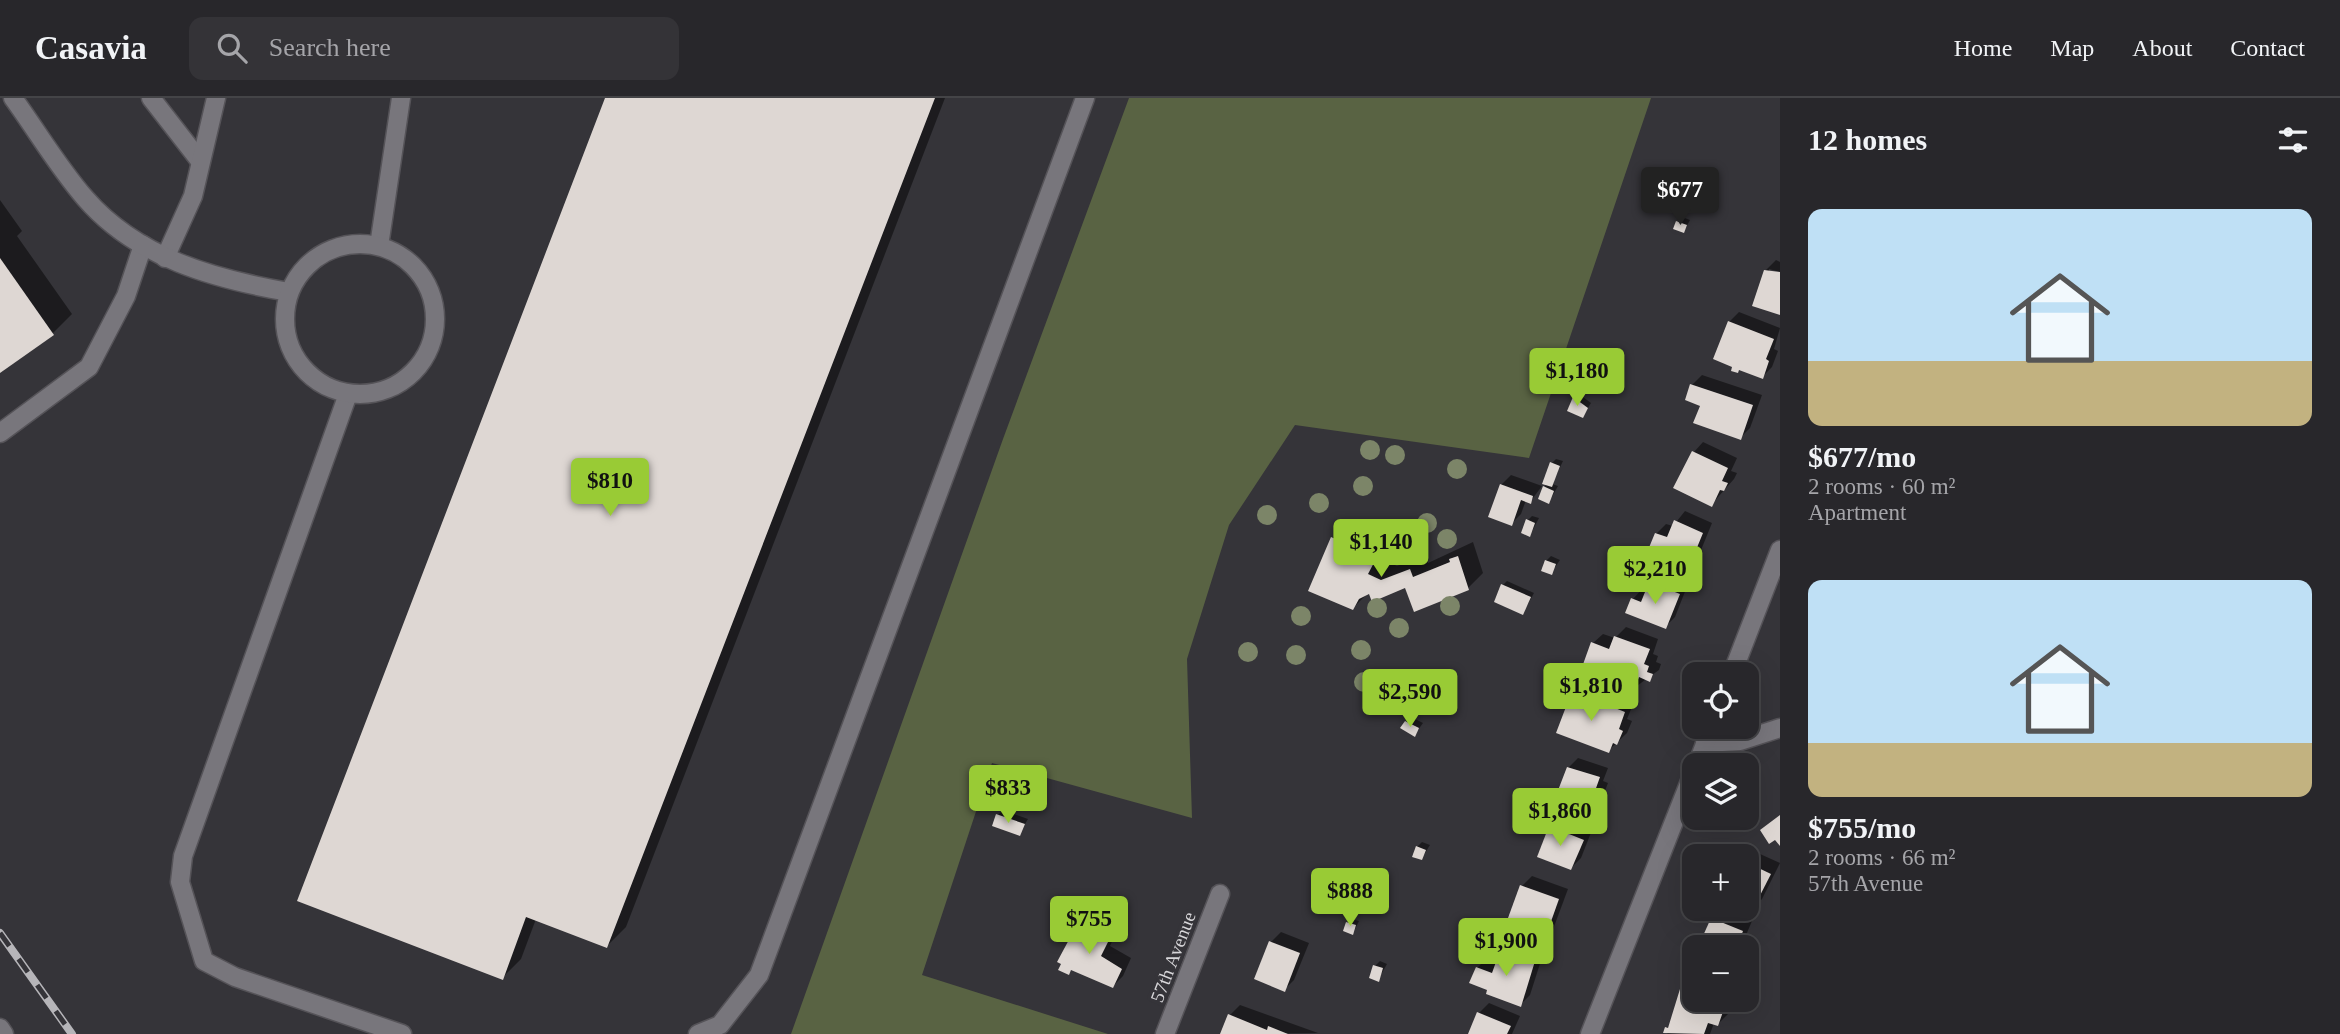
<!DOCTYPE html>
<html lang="en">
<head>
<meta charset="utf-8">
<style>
  :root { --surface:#28272b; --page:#343337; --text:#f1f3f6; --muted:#a5a5a9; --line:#444447; --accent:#99cb35 }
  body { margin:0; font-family:"Times New Roman",serif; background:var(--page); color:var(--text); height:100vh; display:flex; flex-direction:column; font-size:26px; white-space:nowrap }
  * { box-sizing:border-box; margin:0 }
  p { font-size:23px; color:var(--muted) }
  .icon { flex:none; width:38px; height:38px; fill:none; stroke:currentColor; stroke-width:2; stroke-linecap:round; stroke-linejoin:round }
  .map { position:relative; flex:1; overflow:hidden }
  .sheet { display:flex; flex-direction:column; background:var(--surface); width:560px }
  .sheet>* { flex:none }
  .controls { position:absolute; left:1682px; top:564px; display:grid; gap:14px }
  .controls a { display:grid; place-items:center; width:77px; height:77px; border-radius:14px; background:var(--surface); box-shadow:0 7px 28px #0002,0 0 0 2px var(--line); font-size:35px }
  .price { position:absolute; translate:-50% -60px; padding:0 16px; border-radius:7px; background:var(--accent); color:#111; font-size:23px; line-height:46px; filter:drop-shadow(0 2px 4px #0008) }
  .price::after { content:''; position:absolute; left:50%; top:42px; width:21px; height:16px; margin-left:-10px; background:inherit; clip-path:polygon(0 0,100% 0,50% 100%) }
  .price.current { background:#222; color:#fff }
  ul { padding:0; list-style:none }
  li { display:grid; align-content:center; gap:14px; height:371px; padding:0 28px }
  li span { display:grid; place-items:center; height:217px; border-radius:14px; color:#555 }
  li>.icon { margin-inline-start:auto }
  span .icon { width:126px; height:126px; fill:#fffc; stroke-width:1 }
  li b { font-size:30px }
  h2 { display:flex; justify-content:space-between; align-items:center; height:84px; padding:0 28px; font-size:30px }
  header { display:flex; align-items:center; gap:42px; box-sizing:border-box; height:98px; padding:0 35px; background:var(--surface); border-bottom:2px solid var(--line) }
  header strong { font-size:33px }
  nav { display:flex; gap:38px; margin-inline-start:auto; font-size:24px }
  .search { width:490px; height:63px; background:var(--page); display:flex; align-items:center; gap:18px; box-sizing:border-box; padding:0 24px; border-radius:14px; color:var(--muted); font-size:26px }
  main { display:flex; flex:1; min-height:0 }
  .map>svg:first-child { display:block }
  .forest { fill:#596343 }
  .shadow { fill:#0007 }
  .building { fill:#ded7d3 }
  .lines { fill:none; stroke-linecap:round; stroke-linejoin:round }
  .lane-casing { stroke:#555358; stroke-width:21 }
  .street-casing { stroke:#555358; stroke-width:21 }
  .lane { stroke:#78767c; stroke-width:18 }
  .street { stroke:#78767c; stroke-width:18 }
  .rail-casing { stroke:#b6b5b9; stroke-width:8 }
  .rail { stroke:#353439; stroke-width:5; stroke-dasharray:16; stroke-linecap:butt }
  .tree { fill:#7c8568 }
  .labels { text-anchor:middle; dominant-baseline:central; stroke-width:7; stroke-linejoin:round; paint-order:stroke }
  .street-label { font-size:19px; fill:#d7d6d9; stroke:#353439 }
</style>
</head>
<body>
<header>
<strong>Casavia</strong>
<div class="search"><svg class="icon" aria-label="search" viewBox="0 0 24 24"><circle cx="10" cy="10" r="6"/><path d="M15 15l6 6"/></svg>Search here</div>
<nav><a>Home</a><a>Map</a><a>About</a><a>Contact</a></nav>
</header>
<main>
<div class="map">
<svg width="1780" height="936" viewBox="0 0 1780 936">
  <rect width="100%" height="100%" fill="#353439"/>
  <!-- forest -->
  <path class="forest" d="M1129,0h522l-122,360 -234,-33 -66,100 -42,134 5,159 -200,-55 -70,212 186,59h-317l212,-595z"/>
  <!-- shadow -->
  <g class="shadow">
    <path d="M607,0h338l-319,829 -19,19 -71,-27 -15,40 -19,19z"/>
    <path d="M0,102l22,31 -5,5 55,78 -19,19 -53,38z"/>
    <path d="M1682,119l8,3 -6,11 -6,-9z"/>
    <path d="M1776,162l4,2v10l-11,-3v4l11,3v38l-14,-44z"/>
    <path d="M1739,214l41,16 -6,21 4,2 -6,16 -10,10 -33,-55z"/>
    <path d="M1702,277l60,20 -12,33 -10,10 -38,-34 -10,-19z"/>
    <path d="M1579,296l12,9 -8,13 -13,-6z"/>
    <path d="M1703,344l34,16 -6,13 6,2 -3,6 -23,26 -36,-18 19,-35z"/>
    <path d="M1556,361l7,2 -11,23 6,2 -9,16 -4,-15 7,-24z"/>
    <path d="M1511,377l31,11 -12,16 -4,-2 -5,14 -10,10 -10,-39z"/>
    <path d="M1685,413l27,12 -13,32 -10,10 -33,-31 10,-10 7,2z"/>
    <path d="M1532,418l7,2 -9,17 -2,-15z"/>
    <path d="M1347,425l43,18 -9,18 16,7 28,-11 3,8 45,-21 10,31 -15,15 -62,-2 -36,5 -17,17 -21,-70z"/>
    <path d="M1551,458l9,4 -9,13 -5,-12z"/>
    <path d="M1661,475l27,11 -13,33 -10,10 -32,-28 9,-10 6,2z"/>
    <path d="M1507,483l27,12 -11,20 -20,-28z"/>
    <path d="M1626,529l32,12 -5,15 5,2 -2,6 5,2 -2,6 -25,18 -41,-45 10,-9 12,4z"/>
    <path d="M1584,584l50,20 -7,17 5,2 -5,12 -19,18 -34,-59z"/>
    <path d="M1411,619l12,6 -8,11 -9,-12z"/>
    <path d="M1578,660l30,10 -5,13 5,2 -5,13 -19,19 -16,-47z"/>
    <path d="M1003,712l25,9 -9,15 -21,-19z"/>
    <path d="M1561,719l31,13 -11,28 -10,10 -20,-41z"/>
    <path d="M1422,744l8,3 -8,13 -5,-11z"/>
    <path d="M1749,751l31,14 -18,36 -10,10 -6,-2v-51h-4z"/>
    <path d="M1532,778l36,13 -16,43 -10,10 -20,-56z"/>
    <path d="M1722,811l30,12 -11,26h-41l12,-28z"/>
    <path d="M1090,814l29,14 -9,20 21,12 -8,18 -10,10 -40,-18 -5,5 12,-51z"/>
    <path d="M1352,821l7,2 -6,12 -5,-10z"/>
    <path d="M1281,834l28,11 -15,37 -10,10 -27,-12 14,-36z"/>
    <path d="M1513,841l31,12 -14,44 -10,10 -30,-16 -13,-21 10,-10 11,4 5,-13z"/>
    <path d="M1380,863l7,3 -9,16 -3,-14z"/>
    <path d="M1691,882l3,1v18h39l-5,15 -10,10 -4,-1 -4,11h-42l-3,-2 6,-9 10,-33z"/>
    <path d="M1489,905l31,13 -8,18h-42l9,-21z"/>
    <path d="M1240,907l78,28 -96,1 8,-19z"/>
  </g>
  <!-- building -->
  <g class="building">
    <path d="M605,0h330l-328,850 -81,-31 -23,63 -206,-79z"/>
    <path d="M1676,123l11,4 -3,8 -11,-4z"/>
    <path d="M0,160l54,77 -54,38z"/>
    <path d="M1764,172l16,2v43l-28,-9z"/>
    <path d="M1728,223l46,18 -8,20 3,2 -6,18 -24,-9 -1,3 -7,-2 1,-4 -19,-8z"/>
    <path d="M1690,286l63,21 -12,35 -48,-17 7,-17 -15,-6z"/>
    <path d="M1573,299l15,11 -5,10 -16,-7z"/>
    <path d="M1692,353l36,17 -6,13 6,2 -4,8 -4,-1 -8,17 -39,-19z"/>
    <path d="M1550,364l10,4 -8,21 -10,-3z"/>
    <path d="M1500,386l33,12 -2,8 -10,-4 -9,26 -24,-9z"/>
    <path d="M1543,388l11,5 -5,13 -11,-5z"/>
    <path d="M1526,421l9,4 -5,14 -9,-4z"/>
    <path d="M1674,422l29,13 -14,34 -41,-17 7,-17 12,4z"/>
    <path d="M1331,439l46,20 -9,17 13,6 29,-11 3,8 37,-15 -1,-3 9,-3 11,34 -55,22 -9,-24 -33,14 -3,-8 -10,5 -6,11 -45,-19z"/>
    <path d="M1545,462l11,4 -4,11 -11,-4z"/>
    <path d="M1649,484l31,12 -14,35 -41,-16 6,-15 10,4z"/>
    <path d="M1501,486l30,13 -8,18 -29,-13z"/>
    <path d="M1614,538l36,13 -6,15 5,2 -2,6 6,2 -3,8 -11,-5 -5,13 -53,-20 10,-28 18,7z"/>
    <path d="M1572,593l53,21 -6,17 4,2 -6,14 -4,-2 -4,10 -53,-20z"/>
    <path d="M1405,623l14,7 -4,9 -15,-9z"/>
    <path d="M1567,669l33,10 -5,14 5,2 -6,15 -5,-2 -5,11 -32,-11z"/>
    <path d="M996,716l29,10 -5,12 -28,-10z"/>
    <path d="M1780,717v31l-5,-6 -6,4 -9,-14z"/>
    <path d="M1549,728l35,14 -13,30 -34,-13z"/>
    <path d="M1416,748l10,4 -4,10 -10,-3z"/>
    <path d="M1746,764l25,12 -19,37 -6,-2z"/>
    <path d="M1520,787l39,14 -16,45 -39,-15z"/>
    <path d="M1711,820l32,13 -6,16h-39z"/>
    <path d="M1079,823l32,15 -10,20 21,13 -9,19 -42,-18 -2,5 -11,-5 3,-6 -4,-2z"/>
    <path d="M1346,824l10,3 -3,10 -10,-4z"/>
    <path d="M1269,843l31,12 -15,39 -31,-13z"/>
    <path d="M1501,850l34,13 -14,46 -35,-13 1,-4 -18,-7 7,-16 16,6z"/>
    <path d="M1373,867l10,3 -4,14 -10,-4z"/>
    <path d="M1680,891l14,5v5h14l17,7 -7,20 -10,-3 -4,11 -41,-1 2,-6 3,1z"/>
    <path d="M1477,914l34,14 -4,8h-39z"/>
    <path d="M1228,916l39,16 1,-4 20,8h-68z"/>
  </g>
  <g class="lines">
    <defs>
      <g id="lane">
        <path d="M151,0l49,63"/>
        <path d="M379,148l22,-148"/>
        <path d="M165,160l28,-62 23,-98"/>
        <path d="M348,296l-165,462 -3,26 24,79 31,16 167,57"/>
        <path d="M0,335l89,-66 37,-71 17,-51"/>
        <path d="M0,930l4,6"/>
        <path d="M698,936l22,-9 39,-50 326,-877"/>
      </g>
      <g id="street">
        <path d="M13,0c24,33 45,69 72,100 52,60 129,81 204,94"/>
        <circle cx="360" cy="221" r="75"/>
        <path d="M1732,576l48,-124"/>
        <path d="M1705,645l35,-2 40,-13"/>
        <path d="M1697,667l15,-39"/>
        <path d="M1165,936l55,-140"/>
        <path d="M1590,936l104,-263"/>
      </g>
    </defs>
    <!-- lane casing -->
    <use href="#lane" class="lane-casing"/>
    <!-- street casing -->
    <use href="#street" class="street-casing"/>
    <!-- lane -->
    <use href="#lane" class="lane"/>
    <!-- street -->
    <use href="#street" class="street"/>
    <defs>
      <path id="rail" d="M0,835l72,101"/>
    </defs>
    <!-- rail casing -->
    <use href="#rail" class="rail-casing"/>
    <!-- rail -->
    <use href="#rail" class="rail"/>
  </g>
  <!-- trees -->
  <g class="tree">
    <circle cx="1370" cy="352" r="10"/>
    <circle cx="1395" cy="357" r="10"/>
    <circle cx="1457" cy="371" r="10"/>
    <circle cx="1363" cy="388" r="10"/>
    <circle cx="1319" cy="405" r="10"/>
    <circle cx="1267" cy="417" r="10"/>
    <circle cx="1427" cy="425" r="10"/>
    <circle cx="1447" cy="441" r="10"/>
    <circle cx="1399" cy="455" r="10"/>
    <circle cx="1450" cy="508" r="10"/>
    <circle cx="1377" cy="510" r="10"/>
    <circle cx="1301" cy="518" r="10"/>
    <circle cx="1399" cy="530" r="10"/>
    <circle cx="1361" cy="552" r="10"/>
    <circle cx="1248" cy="554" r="10"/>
    <circle cx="1296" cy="557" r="10"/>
    <circle cx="1364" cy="584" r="10"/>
  </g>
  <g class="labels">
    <!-- street labels -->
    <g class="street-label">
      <text transform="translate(1173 859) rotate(-69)">57th Avenue</text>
    </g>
  </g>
</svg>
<div class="controls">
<a><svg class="icon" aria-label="locate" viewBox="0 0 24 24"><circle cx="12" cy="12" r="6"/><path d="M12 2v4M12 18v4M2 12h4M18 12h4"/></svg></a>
<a><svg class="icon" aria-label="layers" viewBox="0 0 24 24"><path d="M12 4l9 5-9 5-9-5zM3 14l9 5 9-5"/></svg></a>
<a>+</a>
<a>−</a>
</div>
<b class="price current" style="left:1680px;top:129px">$677</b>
<b class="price" style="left:1577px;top:310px">$1,180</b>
<b class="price" style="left:610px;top:420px">$810</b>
<b class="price" style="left:1381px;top:481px">$1,140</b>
<b class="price" style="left:1655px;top:508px">$2,210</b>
<b class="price" style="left:1591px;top:625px">$1,810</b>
<b class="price" style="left:1410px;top:631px">$2,590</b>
<b class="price" style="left:1008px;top:727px">$833</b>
<b class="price" style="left:1560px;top:750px">$1,860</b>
<b class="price" style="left:1350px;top:830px">$888</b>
<b class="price" style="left:1089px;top:858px">$755</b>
<b class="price" style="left:1506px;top:880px">$1,900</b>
</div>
<section class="sheet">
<h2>12 homes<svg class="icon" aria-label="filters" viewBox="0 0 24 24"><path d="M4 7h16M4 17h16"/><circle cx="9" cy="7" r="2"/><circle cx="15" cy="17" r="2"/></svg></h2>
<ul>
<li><span style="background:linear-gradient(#bfe0f5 70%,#c2b280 0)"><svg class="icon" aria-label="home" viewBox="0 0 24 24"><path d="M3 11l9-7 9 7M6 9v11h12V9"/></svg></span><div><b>$677/mo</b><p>2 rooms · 60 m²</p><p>Apartment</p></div></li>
<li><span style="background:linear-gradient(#bfe0f5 75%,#c2b280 0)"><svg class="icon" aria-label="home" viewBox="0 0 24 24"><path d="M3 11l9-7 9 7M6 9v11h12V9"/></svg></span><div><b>$755/mo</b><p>2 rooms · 66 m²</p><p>57th Avenue</p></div></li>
</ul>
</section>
</main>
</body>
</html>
